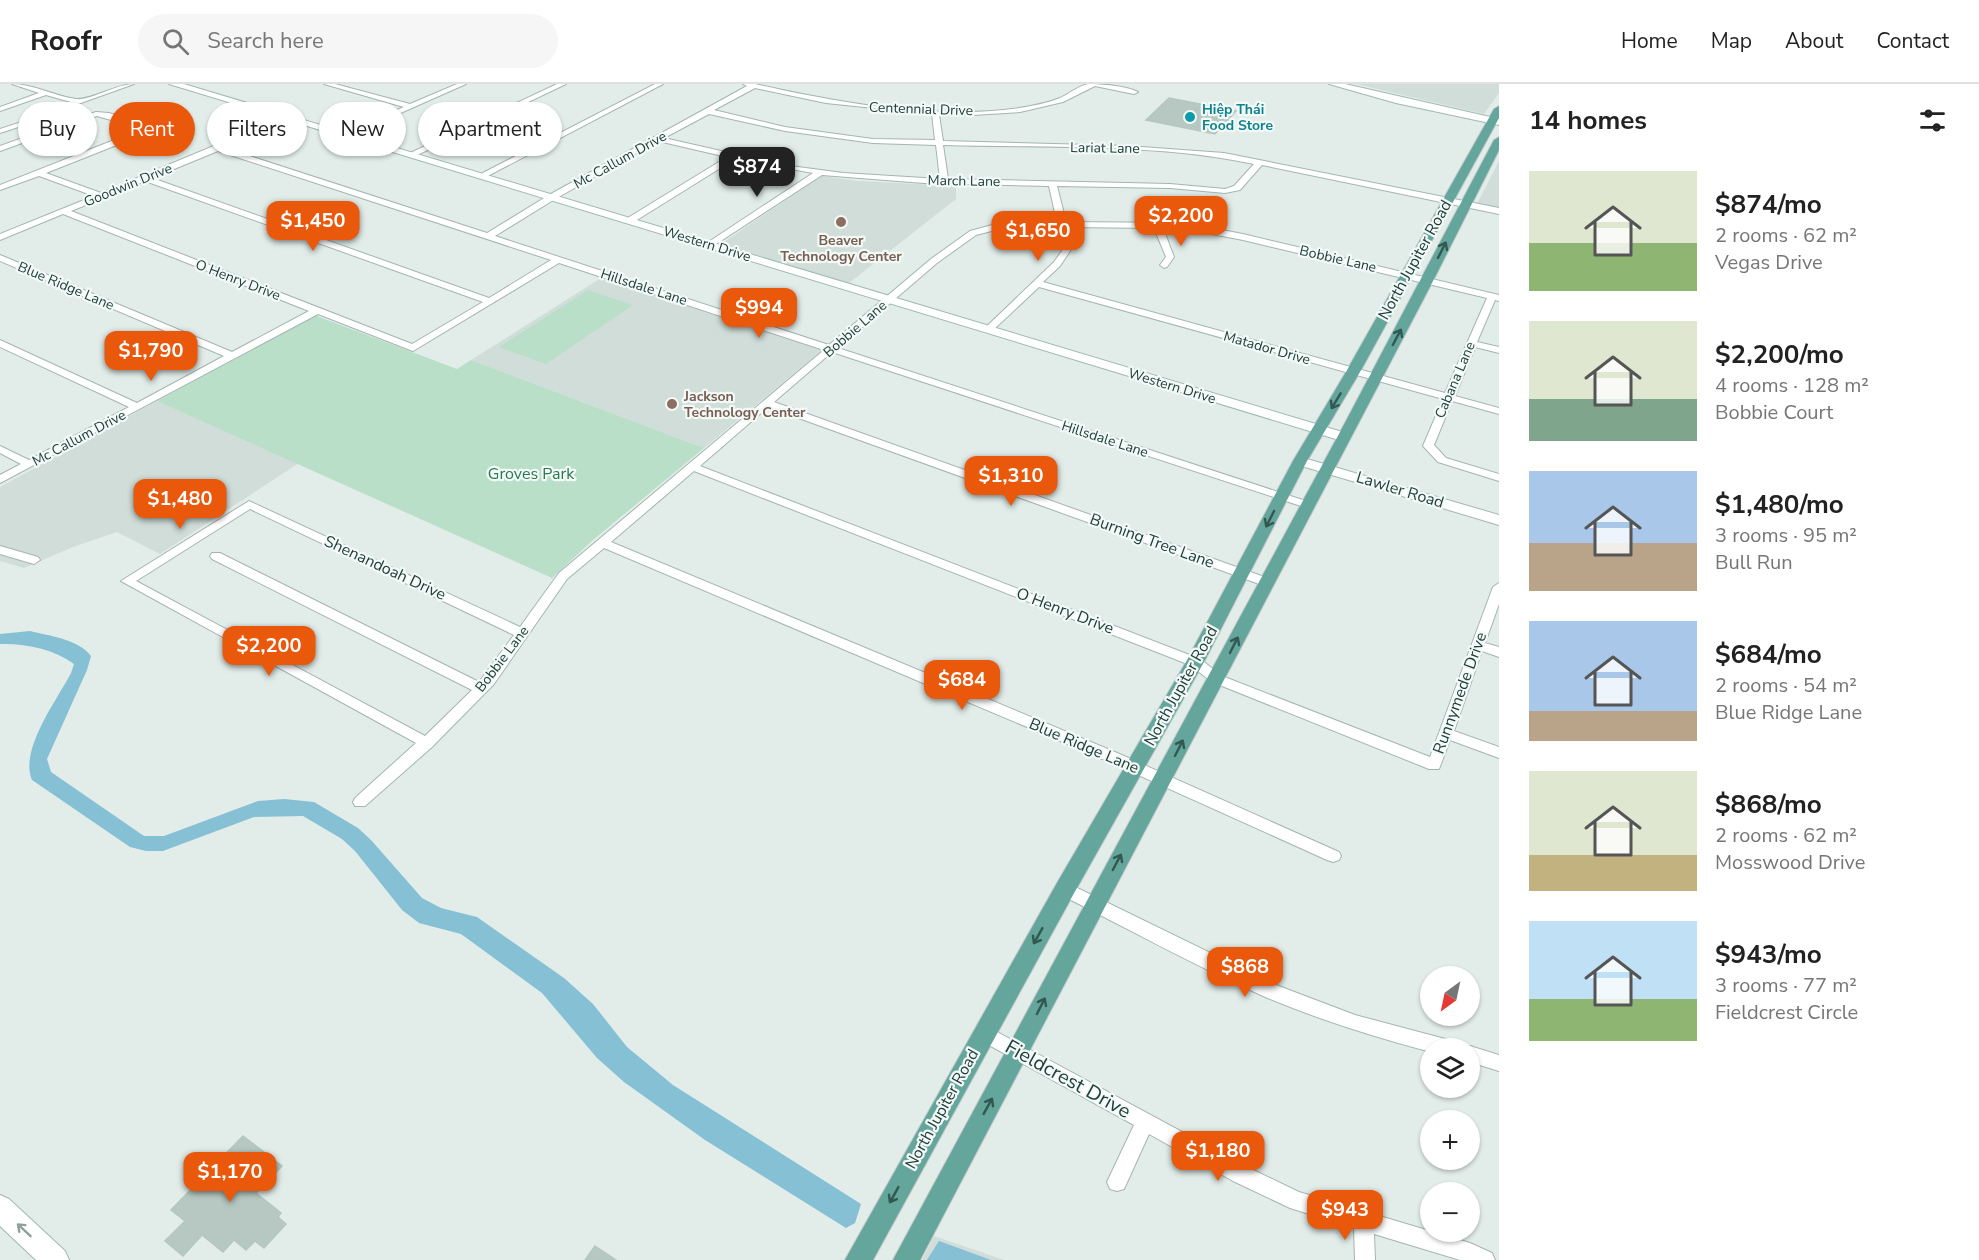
<!DOCTYPE html>
<html lang="en">
<head>
<meta charset="utf-8">
<style>
  :root { --surface:#fff; --page:#f6f6f6; --text:#222; --muted:#767676; --line:#e0e0e0; --accent:#ea580c }
  body { margin:0; font-family:"Nunito Sans",sans-serif; background:var(--page); color:var(--text); height:100vh; display:flex; flex-direction:column; font-size:22px; white-space:nowrap }
  * { box-sizing:border-box; margin:0 }
  p { font-size:20px; color:var(--muted) }
  .icon { flex:none; width:33px; height:33px; fill:none; stroke:currentColor; stroke-width:2; stroke-linecap:round; stroke-linejoin:round }
  .map { position:relative; flex:1; overflow:hidden }
  .drawer { display:flex; flex-direction:column; background:var(--surface); width:480px }
  .drawer>* { flex:none }
  .top-card { position:absolute; left:18px; top:18px; width:570px; height:54px; display:flex; gap:12px }
  .needle { width:39px; rotate:213deg }
  .tools { position:absolute; left:1420px; top:882px; display:grid; gap:12px }
  .tools a { display:grid; place-items:center; width:60px; height:60px; border-radius:50%; background:var(--surface); box-shadow:0 2px 4px #0004; font-size:30px }
  .price { position:absolute; translate:-50% -51px; padding:0 14px; border-radius:12px; background:var(--accent); color:#fff; font-size:20px; line-height:39px; filter:drop-shadow(0 2px 3px #0008) }
  .price::after { content:''; position:absolute; left:50%; top:36px; width:18px; height:14px; margin-left:-9px; background:inherit; clip-path:polygon(0 0,100% 0,50% 100%) }
  .price.current { background:#222; color:#fff }
  ul { padding:0; list-style:none }
  li { display:flex; align-items:center; gap:18px; height:150px; padding:0 30px }
  li span { display:grid; place-items:center; flex:none; width:168px; height:120px; border-radius:0px; color:#555 }
  li>.icon { margin-inline-start:auto }
  span .icon { width:72px; height:72px; fill:#fffc; stroke-width:1 }
  li b { font-size:26px }
  h2 { display:flex; justify-content:space-between; align-items:center; height:72px; padding:0 30px; font-size:26px }
  .chip { padding:0 21px; border-radius:27px; background:var(--surface); box-shadow:0 2px 4px #0004; font-size:21px; line-height:54px }
  .chip.current { background:var(--accent); color:#fff }
  header { display:flex; align-items:center; gap:36px; box-sizing:border-box; height:84px; padding:0 30px; background:var(--surface); border-bottom:2px solid var(--line) }
  header strong { font-size:28px }
  nav { display:flex; gap:33px; margin-inline-start:auto; font-size:21px }
  .search { width:420px; height:54px; background:var(--page); display:flex; align-items:center; gap:15px; box-sizing:border-box; padding:0 21px; border-radius:33px; color:var(--muted); font-size:22px }
  main { display:flex; flex:1; min-height:0 }
  .map>svg:first-child { display:block }
  .built { fill:#d0ddd8 }
  .green { fill:#b9dfc8 }
  .water { fill:#86c0d5 }
  .building { fill:#b7c8c2; stroke:#b4c7c1; stroke-width:1.5 }
  .lines { fill:none; stroke-linecap:round; stroke-linejoin:round }
  .street-casing { stroke:#a4b5b1; stroke-width:2 }
  .secondary-casing { stroke:#9fb9b3; stroke-width:2 }
  .primary-casing { stroke:#c1c9c8; stroke-width:2 }
  .street { fill:#fff; fill-rule:evenodd }
  .secondary { fill:#fff; fill-rule:evenodd }
  .primary { fill:#64a59c; fill-rule:evenodd }
  .oneway { stroke:#325852 }
  .oneway2 { stroke:#909f9c }
  .culture-dot { fill:#0f9aa8; stroke:#f2f9f6; stroke-width:2 }
  .education-dot { fill:#8d6e63; stroke:#f2f9f6; stroke-width:2 }
  .labels { text-anchor:middle; dominant-baseline:central; stroke-width:4.5; stroke-linejoin:round; paint-order:stroke }
  .far-street-label { font-size:14px; fill:#213f3a; stroke:#f2f9f6 }
  .far-culture-label { font-size:14px; font-weight:bold; fill:#0d838f; stroke:#f2f9f6; text-anchor:start }
  .far-education-label { font-size:14px; font-weight:bold; fill:#785e54; stroke:#f2f9f6 }
  .street-label { font-size:16px; fill:#213f3a; stroke:#f2f9f6 }
  .park-label { font-size:16px; fill:#287851; stroke:#f2f9f6 }
  .near-street-label { font-size:20px; fill:#213f3a; stroke:#f2f9f6 }
</style>
</head>
<body>
<header>
<strong>Roofr</strong>
<div class="search"><svg class="icon" aria-label="search" viewBox="0 0 24 24"><circle cx="10" cy="10" r="6"/><path d="M15 15l6 6"/></svg>Search here</div>
<nav><a>Home</a><a>Map</a><a>About</a><a>Contact</a></nav>
</header>
<main>
<div class="map">
<svg width="1499" height="1176" viewBox="0 0 1499 1176">
  <rect width="100%" height="100%" fill="#e2ede9"/>
  <!-- built -->
  <g class="built">
    <path d="M1356,0h143v9l-15,21z"/>
    <path d="M1499,77v47l-22,-4z"/>
    <path d="M821,92l38,5 97,5v13l-107,84 -128,-39z"/>
    <path d="M601,194l221,72 -118,98 -233,-88z"/>
    <path d="M157,317l142,62 -139,91 -43,-22 -44,15 -49,21 -24,-7v-74z"/>
    <path d="M934,1152l70,24h-82z"/>
  </g>
  <!-- green -->
  <g class="green">
    <path d="M588,206l45,15 -87,59 -47,-17z"/>
    <path d="M314,231l143,54 14,-9 233,88 -111,92 -41,38 -395,-177z"/>
  </g>
  <!-- water -->
  <g class="water">
    <path d="M30,547c20,5 48,8 61,25l-4,14 -40,89 4,13 93,64h20l94,-35 26,-2 30,3 44,26 13,12 51,58 19,10 36,9 87,61 29,26 34,43 46,38 188,119 -6,19 -9,5 -141,-88 -81,-58 -27,-24 -55,-65 -81,-59 -42,-11 -17,-13 -47,-59 -13,-12 -39,-23 -49,1 -91,34h-17l-16,-4 -98,-67c-13,-30 25,-80 39,-107l3,-9c-20,-15 -50,-21 -74,-20v-10z"/>
    <path d="M939,1157l52,19h-64z"/>
  </g>
  <!-- building -->
  <g class="building">
    <path d="M1169,14l67,13 -21,23 -69,-14z"/>
    <path d="M243,1052l39,30 -26,27 25,20 -3,4 8,7 -22,24 -9,-7 -9,9 -12,-10 -11,12 -21,-17 -19,21 -18,-15 20,-20 -14,-11z"/>
    <path d="M595,1162l21,14h-31z"/>
  </g>
  <g class="lines">
    <defs>
      <g id="street">
        <path d="M12,0c22,0 42,12 64,15 14,2 40,-15 58,-15l-56,20 -32,-9 -46,16v-4l39,-14z"/>
        <path d="M324,0h11l75,20 47,-20h9l-122,54 -4,-2 1,-2 63,-27z"/>
        <path d="M557,0h9l-153,73 -7,-2z"/>
        <path d="M655,0h8l-179,94 -7,-2z"/>
        <path d="M743,0h12c85,19 177,36 264,24 13,-2 29,-5 41,-10 9,-4 18,-12 28,-14 13,0 39,2 50,8l-4,2 -39,-8 -32,16 -43,10 -47,3h-34l4,26 185,5 96,7 275,55v6l-237,-49 -22,25 -15,3 -55,-5 -113,-2 9,36 119,1 58,11 256,61v6l-4,-1 -18,42 22,5v6l-24,-6 -20,49 44,12v6l-47,-13 -18,44 12,13 53,16v7l-61,-19 -15,-16 20,-47 -404,-112 -48,45h-6v-4l69,-66 10,-14 -5,-21h-52l-31,8 -39,28 -99,85 474,155 2,2 -2,2h-8l-472,-155 -58,50 496,177 2,3 -2,3h-8l-494,-178 -68,59 500,193 22,17 208,81 63,-170 6,-4v21l-14,39 14,4v10l-17,-6 -28,80 45,16v11l-49,-18 -11,29h-10l-217,-87 -22,-17 -496,-194 -83,71 504,210 224,100 2,4 -2,4 -6,2 -6,-2 -222,-100 -501,-212 -37,31 -73,105 -62,63 -67,59h-10l-2,-4 2,-4 61,-55 -295,-162 128,-80 271,126 39,-54 265,-223 -265,-87 -146,88 -95,-37 -318,169v-8l21,-11 -21,-11v-7l29,14 100,-53 -129,-60v-7l137,63 87,-47 -224,-95v-6l232,97 77,-41 -246,-97 -63,26v-6l94,-38 -55,-20 -39,14v-5l142,-56 -45,-13 -97,35v-5l67,-24 -18,-5 -49,16v-4l49,-16 25,6 22,-7 13,1 43,14v4l-106,42 55,20 187,-78h3v4l-66,29 262,85 62,-38 198,-109zM755,4l71,15 106,11 3,26 -62,-1 -88,-12 -71,-17zM709,30l76,17 88,12 63,2 4,34 -97,-6 -60,-8 -119,-27zM658,57l69,16 -101,62v4h6l103,-64 78,14 -106,70 -1,2 4,3 112,-73 102,8 125,3 8,36 -50,-1 -37,10 -39,28 -102,86 -334,-109 60,-37zM943,61c101,3 213,-2 311,19l-20,22 -9,3 -55,-5 -222,-5zM218,67l333,109 -62,38 -337,-120zM145,97l338,121 -71,42 -341,-133zM1067,143l87,1 12,29 -6,8 4,3 3,-1 7,-10 -11,-29 22,1 58,11 244,58 -42,95 -402,-111 17,-16 12,-18zM250,425l264,126 -35,47 -259,-129h-8l-2,3 2,3 260,131 -47,46 -289,-155z"/>
        <path d="M0,462l38,11 2,3 -6,4 -34,-10z"/>
        <path d="M1065,798l211,103 79,30 94,25 6,2 3,6h-27v4c-57,-15 -114,-33 -168,-56 -70,-31 -136,-68 -204,-102l-2,-5 2,-5z"/>
        <path d="M984,941l263,142 52,25 171,51 22,10 3,7h-35l-86,-26 1,26h-20l-1,-32 -64,-20 -57,-27 -84,-47 -25,55 -7,2 -7,-2 -3,-7 27,-57 -156,-86 -3,-6 3,-6z"/>
        <path d="M1470,962l29,9v16l-29,-9v-14h-6z"/>
      </g>
      <g id="secondary">
        <path d="M169,0h15l1165,350 2,3 -2,3h-10z"/>
        <path d="M1329,0h16l154,35v6l-103,-22z"/>
        <path d="M1300,373l199,58v10l-204,-61 -2,-3z"/>
        <path d="M0,1111l9,4 56,52 4,9h-33l-36,-34z"/>
      </g>
      <g id="primary">
        <path d="M1499,22v12l-139,254 -53,89 -103,201 -131,233 -200,365h-28l212,-377 129,-221 107,-201 53,-89 148,-263z"/>
        <path d="M1499,53v13l-66,131 -513,979h-27l453,-839 148,-281z"/>
      </g>
    </defs>
    <!-- street casing -->
    <use href="#street" class="street-casing"/>
    <!-- secondary casing -->
    <use href="#secondary" class="secondary-casing"/>
    <!-- primary casing -->
    <use href="#primary" class="primary-casing"/>
    <!-- street -->
    <use href="#street" class="street"/>
    <!-- secondary -->
    <use href="#secondary" class="secondary"/>
    <!-- primary -->
    <use href="#primary" class="primary"/>
  </g>
  <!-- one-way arrows -->
  <defs><path id="oneway-shaft" d="M-6 0H5M1.5-3L5.5 0L1.5 3" fill="none" stroke-width="1.6" stroke-linecap="round" stroke-linejoin="round" transform="scale(1.5)"/></defs>
  <g class="oneway">
    <use href="#oneway-shaft" transform="translate(1442 166) rotate(-63)"/>
    <use href="#oneway-shaft" transform="translate(1397 253) rotate(-62)"/>
    <use href="#oneway-shaft" transform="translate(1336 317) rotate(121)"/>
    <use href="#oneway-shaft" transform="translate(1270 435) rotate(117)"/>
    <use href="#oneway-shaft" transform="translate(1234 561) rotate(-63)"/>
    <use href="#oneway-shaft" transform="translate(1179 664) rotate(-63)"/>
    <use href="#oneway-shaft" transform="translate(1117 778) rotate(-62)"/>
    <use href="#oneway-shaft" transform="translate(1038 852) rotate(119)"/>
    <use href="#oneway-shaft" transform="translate(1041 922) rotate(-63)"/>
    <use href="#oneway-shaft" transform="translate(988 1022) rotate(-61)"/>
    <use href="#oneway-shaft" transform="translate(894 1111) rotate(119)"/>
  </g>
  <use class="oneway2" href="#oneway-shaft" transform="translate(24 1146) rotate(-137)"/>
  <!-- markers -->
  <circle class="culture-dot" cx="1190" cy="33" r="6"/>
  <g class="education-dot">
    <circle cx="841" cy="138" r="6"/>
    <circle cx="672" cy="320" r="6"/>
  </g>
  <g class="labels">
    <!-- far-street labels -->
    <g class="far-street-label">
      <text transform="translate(921 25) rotate(2)">Centennial Drive</text>
      <text transform="translate(1105 64) rotate(1)">Lariat Lane</text>
      <text transform="translate(620 76) rotate(-29)">Mc Callum Drive</text>
      <text transform="translate(964 97) rotate(1)">March Lane</text>
      <text transform="translate(128 101) rotate(-22)">Goodwin Drive</text>
      <text transform="translate(707 160) rotate(17)">Western Drive</text>
      <text transform="translate(1338 175) rotate(13)">Bobbie Lane</text>
      <text transform="translate(238 196) rotate(21)">O Henry Drive</text>
      <text transform="translate(66 202) rotate(23)">Blue Ridge Lane</text>
      <text transform="translate(644 203) rotate(18)">Hillsdale Lane</text>
      <text transform="translate(855 245) rotate(-41)">Bobbie Lane</text>
      <text transform="translate(1267 264) rotate(16)">Matador Drive</text>
      <text transform="translate(1455 296) rotate(-67)">Cabana Lane</text>
      <text transform="translate(1172 302) rotate(17)">Western Drive</text>
      <text transform="translate(79 354) rotate(-28)">Mc Callum Drive</text>
      <text transform="translate(1105 355) rotate(18)">Hillsdale Lane</text>
      <text transform="translate(502 575) rotate(-53)">Bobbie Lane</text>
    </g>
    <!-- far-culture labels -->
    <g class="far-culture-label">
      <text x="1202" y="25">Hiệp Thái<tspan x="1202" dy="16">Food Store</tspan></text>
    </g>
    <!-- far-education labels -->
    <g class="far-education-label">
      <text x="841" y="156">Beaver<tspan x="841" dy="16">Technology Center</tspan></text>
      <text x="684" y="312" text-anchor="start">Jackson<tspan x="684" dy="16">Technology Center</tspan></text>
    </g>
    <!-- street labels -->
    <g class="street-label">
      <text transform="translate(1415 176) rotate(-61)">North Jupiter Road</text>
      <text transform="translate(1400 406) rotate(17)">Lawler Road</text>
      <text transform="translate(1152 457) rotate(20)">Burning Tree Lane</text>
      <text transform="translate(385 484) rotate(25)">Shenandoah Drive</text>
      <text transform="translate(1065 527) rotate(21)">O Henry Drive</text>
      <text transform="translate(1181 602) rotate(-61)">North Jupiter Road</text>
      <text transform="translate(1460 609) rotate(-70)">Runnymede Drive</text>
      <text transform="translate(1084 662) rotate(23)">Blue Ridge Lane</text>
      <text transform="translate(942 1025) rotate(-61)">North Jupiter Road</text>
    </g>
    <!-- park labels -->
    <g class="park-label">
      <text x="531" y="390">Groves Park</text>
    </g>
    <!-- near-street labels -->
    <g class="near-street-label">
      <text transform="translate(1068 995) rotate(29)">Fieldcrest Drive</text>
    </g>
  </g>
</svg>
<div class="tools">
<a><svg class="needle" viewBox="-14 -14 28 28"><path d="M0-13l5 13h-10z" fill="#e53935"/><path d="M0 13l5-13h-10z" fill="#767676"/></svg></a>
<a><svg class="icon" aria-label="layers" viewBox="0 0 24 24"><path d="M12 4l9 5-9 5-9-5zM3 14l9 5 9-5"/></svg></a>
<a>+</a>
<a>−</a>
</div>
<b class="price current" style="left:757px;top:114px">$874</b>
<b class="price" style="left:1181px;top:163px">$2,200</b>
<b class="price" style="left:313px;top:168px">$1,450</b>
<b class="price" style="left:1038px;top:178px">$1,650</b>
<b class="price" style="left:759px;top:255px">$994</b>
<b class="price" style="left:151px;top:298px">$1,790</b>
<b class="price" style="left:1011px;top:423px">$1,310</b>
<b class="price" style="left:180px;top:446px">$1,480</b>
<b class="price" style="left:269px;top:593px">$2,200</b>
<b class="price" style="left:962px;top:627px">$684</b>
<b class="price" style="left:1245px;top:914px">$868</b>
<b class="price" style="left:1218px;top:1098px">$1,180</b>
<b class="price" style="left:230px;top:1119px">$1,170</b>
<b class="price" style="left:1345px;top:1157px">$943</b>
<div class="top-card">
<a class="chip">Buy</a>
<a class="chip current">Rent</a>
<a class="chip">Filters</a>
<a class="chip">New</a>
<a class="chip">Apartment</a>
</div>
</div>
<section class="drawer">
<h2>14 homes<svg class="icon" aria-label="filters" viewBox="0 0 24 24"><path d="M4 7h16M4 17h16"/><circle cx="9" cy="7" r="2"/><circle cx="15" cy="17" r="2"/></svg></h2>
<ul>
<li><span style="background:linear-gradient(#dfe7d0 60%,#8fb573 0)"><svg class="icon" aria-label="home" viewBox="0 0 24 24"><path d="M3 11l9-7 9 7M6 9v11h12V9"/></svg></span><div><b>$874/mo</b><p>2 rooms · 62 m²</p><p>Vegas Drive</p></div></li>
<li><span style="background:linear-gradient(#dfe7d0 65%,#7fa58c 0)"><svg class="icon" aria-label="home" viewBox="0 0 24 24"><path d="M3 11l9-7 9 7M6 9v11h12V9"/></svg></span><div><b>$2,200/mo</b><p>4 rooms · 128 m²</p><p>Bobbie Court</p></div></li>
<li><span style="background:linear-gradient(#a9c7e8 60%,#b9a48a 0)"><svg class="icon" aria-label="home" viewBox="0 0 24 24"><path d="M3 11l9-7 9 7M6 9v11h12V9"/></svg></span><div><b>$1,480/mo</b><p>3 rooms · 95 m²</p><p>Bull Run</p></div></li>
<li><span style="background:linear-gradient(#a9c7e8 75%,#b9a48a 0)"><svg class="icon" aria-label="home" viewBox="0 0 24 24"><path d="M3 11l9-7 9 7M6 9v11h12V9"/></svg></span><div><b>$684/mo</b><p>2 rooms · 54 m²</p><p>Blue Ridge Lane</p></div></li>
<li><span style="background:linear-gradient(#dfe7d0 70%,#c2b280 0)"><svg class="icon" aria-label="home" viewBox="0 0 24 24"><path d="M3 11l9-7 9 7M6 9v11h12V9"/></svg></span><div><b>$868/mo</b><p>2 rooms · 62 m²</p><p>Mosswood Drive</p></div></li>
<li><span style="background:linear-gradient(#bfe0f5 65%,#8fb573 0)"><svg class="icon" aria-label="home" viewBox="0 0 24 24"><path d="M3 11l9-7 9 7M6 9v11h12V9"/></svg></span><div><b>$943/mo</b><p>3 rooms · 77 m²</p><p>Fieldcrest Circle</p></div></li>
</ul>
</section>
</main>
</body>
</html>
